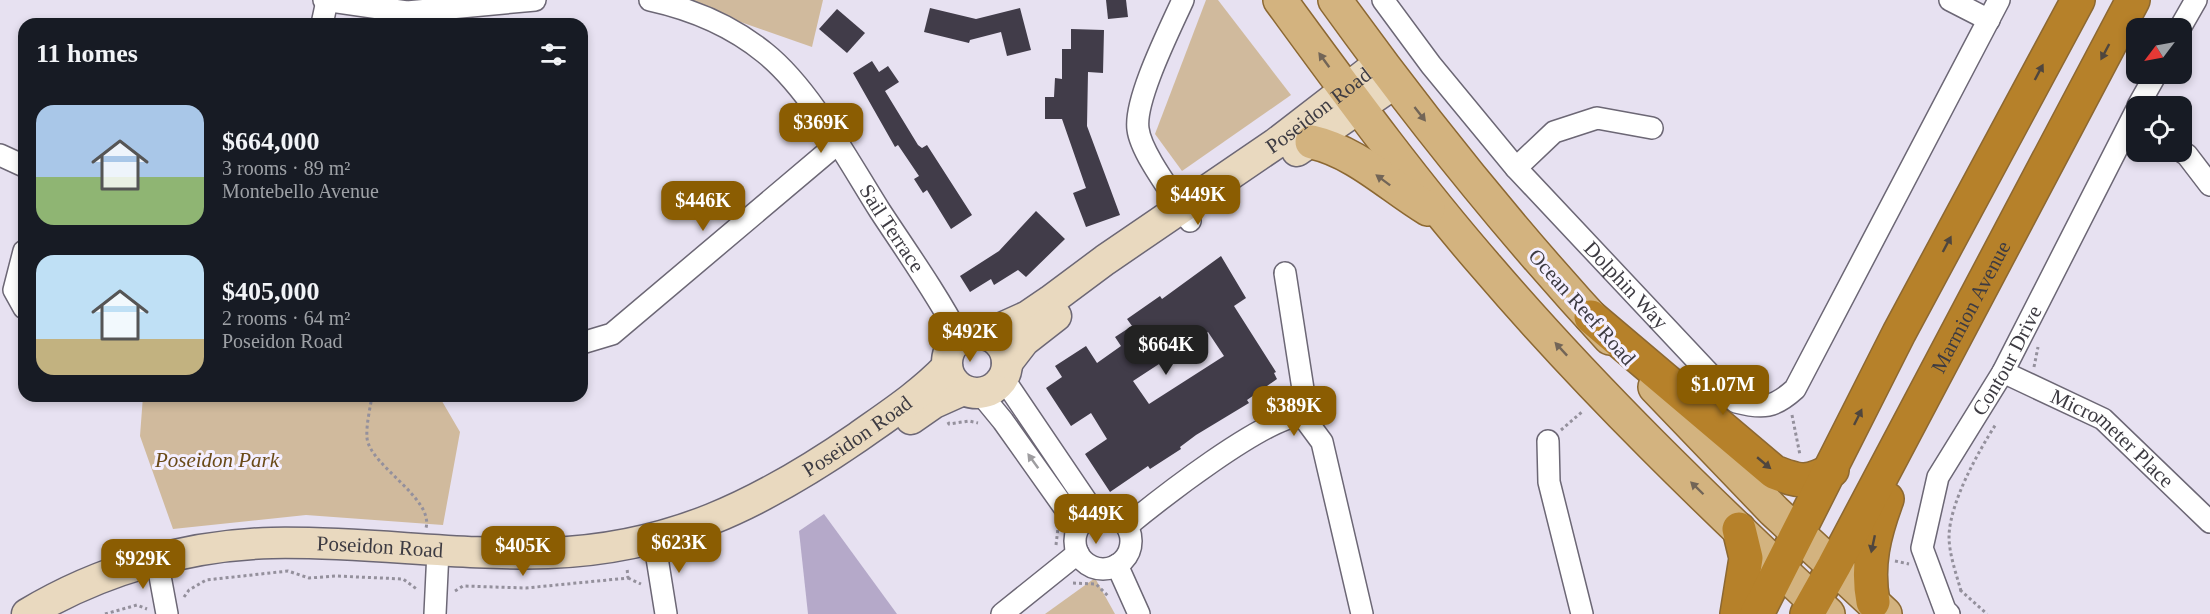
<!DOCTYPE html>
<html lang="en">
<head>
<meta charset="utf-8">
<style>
  :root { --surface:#171b24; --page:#242831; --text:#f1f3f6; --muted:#9ea1a6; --accent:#8b5d02 }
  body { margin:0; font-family:Georgia,serif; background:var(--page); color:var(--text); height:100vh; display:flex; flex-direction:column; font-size:22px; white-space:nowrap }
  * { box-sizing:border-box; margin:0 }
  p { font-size:20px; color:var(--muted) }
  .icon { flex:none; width:33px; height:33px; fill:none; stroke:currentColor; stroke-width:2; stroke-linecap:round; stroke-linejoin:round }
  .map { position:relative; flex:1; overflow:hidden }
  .drawer { position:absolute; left:18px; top:18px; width:570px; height:384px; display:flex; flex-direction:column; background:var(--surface); border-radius:18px; box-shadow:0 3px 9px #0003 }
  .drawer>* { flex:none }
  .needle { width:39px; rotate:238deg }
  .controls { position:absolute; left:2126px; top:18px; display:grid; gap:12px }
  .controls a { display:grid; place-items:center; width:66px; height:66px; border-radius:12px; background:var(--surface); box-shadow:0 3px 9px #0003; font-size:30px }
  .price { position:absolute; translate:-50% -51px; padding:0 14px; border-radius:12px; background:var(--accent); color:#fff; font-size:20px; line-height:39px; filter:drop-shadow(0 2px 3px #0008) }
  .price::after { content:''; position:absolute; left:50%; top:36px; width:18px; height:14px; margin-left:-9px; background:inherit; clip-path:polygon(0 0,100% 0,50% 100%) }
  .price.selected { background:#222; color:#fff }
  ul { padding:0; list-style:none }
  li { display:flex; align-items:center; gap:18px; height:150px; padding:0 18px }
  li span { display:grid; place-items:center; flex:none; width:168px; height:120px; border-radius:18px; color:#555 }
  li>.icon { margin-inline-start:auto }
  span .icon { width:72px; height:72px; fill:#fffc; stroke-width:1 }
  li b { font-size:26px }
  h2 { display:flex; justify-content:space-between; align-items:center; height:72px; padding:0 18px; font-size:26px }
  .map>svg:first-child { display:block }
  .green { fill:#d0ba9d }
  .water { fill:#b5a9c9 }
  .building { fill:#413c49; fill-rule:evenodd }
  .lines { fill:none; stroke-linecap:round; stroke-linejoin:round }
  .street-casing { stroke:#6c6775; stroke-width:24 }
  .secondary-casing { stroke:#6c6775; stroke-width:33 }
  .primary-casing { stroke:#8c6832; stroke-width:36 }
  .highway-casing { stroke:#8c6832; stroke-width:36 }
  .path { stroke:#94909c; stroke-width:3; stroke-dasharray:3 3; stroke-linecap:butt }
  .street { stroke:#fff; stroke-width:21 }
  .secondary { stroke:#e9d9bf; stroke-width:30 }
  .primary { stroke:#d3b37f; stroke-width:33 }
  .highway { stroke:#b6812a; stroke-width:33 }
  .oneway { fill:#4f463e }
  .oneway2 { fill:#726557 }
  .oneway3 { fill:#9e9da0 }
  .labels { text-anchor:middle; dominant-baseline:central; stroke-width:6; stroke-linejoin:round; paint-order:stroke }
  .street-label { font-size:21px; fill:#3d3b42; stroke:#f4efff }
  .park-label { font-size:21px; font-style:italic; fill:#6a4a18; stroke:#f4efff }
</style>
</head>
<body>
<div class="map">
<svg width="2210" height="614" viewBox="0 0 2210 614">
  <rect width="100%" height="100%" fill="#e7e1f1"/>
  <!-- green -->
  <g class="green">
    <path d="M678,0h145l-11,47z"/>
    <path d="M1206,0h12l73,95 -109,76 -27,-37z"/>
    <path d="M143,396h296l21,36 -17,93 -137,-10 -133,14 -33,-93z"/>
    <path d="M1095,578l20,36h-70z"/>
  </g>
  <!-- water -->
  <path class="water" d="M824,514l73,100h-89l-9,-83z"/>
  <!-- building -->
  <g class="building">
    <path d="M1106,0h20l2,17 -20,2z"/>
    <path d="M930,8l46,11 44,-11 11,42 -24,6 -6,-24 -31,8 -1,3 -45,-11z"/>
    <path d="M837,9l28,24 -18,20 -28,-24z"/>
    <path d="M1071,29l33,1 -1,43 -15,-1 -1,54 33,89 -34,12 -13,-34 13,-5 -24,-69h-17v-22h9l1,-19 7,1v-30h9z"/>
    <path d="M872,61l7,11 9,-6 11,16 -14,9 33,54 4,3 5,-3 45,70 -21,14 -24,-39 -4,3 -9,-14 5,-3 -21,-31 -3,2 -42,-74z"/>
    <path d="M1036,211l29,28 -39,38 -8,-7 -24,15 -3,-6 -21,13 -10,-16 39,-25z"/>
    <path d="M1221,256l25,42 -12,8 42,66 -2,1 3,6 -30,21 2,3 -53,32 -16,12 1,2 -31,20 -2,-3 -38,26 -25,-38 22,-15 -16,-26 -20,13 -25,-38 16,-11 -7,-11 31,-20 11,17 24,-17 -6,-9 17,-11 -5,-7 33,-23 2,3zM1208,332l16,24 -75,48 -16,-23z"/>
  </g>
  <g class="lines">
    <defs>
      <g id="street">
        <path d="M324,0l83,12 128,-12"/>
        <path id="s1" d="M650,0c41,9 82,26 115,53 45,36 84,109 115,158 27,41 57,83 80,127"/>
        <path d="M1183,0c-13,29 -49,100 -45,129 3,25 38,69 52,92"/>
        <path id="s2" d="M1383,0l48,65 85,103 220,234c27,7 38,6 59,-13l204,-389"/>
        <path d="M1950,0l39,20"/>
        <path d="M322,24l5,-23"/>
        <path d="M2180,28l16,-28"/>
        <path d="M2138,106l18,-32"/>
        <path d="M2181,151l6,4 23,30"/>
        <path d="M0,155l24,11"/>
        <path d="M1516,168l38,-36 43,-14 55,10"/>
        <path d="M24,251l-10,39 10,18"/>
        <path d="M1285,273l20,129 -3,13"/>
        <path d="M582,343l30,-9 225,-190"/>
        <path id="s3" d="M2003,372l100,47 107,103"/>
        <path d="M1003,378l92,136"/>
        <path d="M980,393l23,28 66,93 12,9"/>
        <path d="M1548,441l1,41 33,132"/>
        <circle cx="1103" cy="541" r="28"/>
        <path d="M1127,526c33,-27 136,-108 175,-111l20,27 40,172"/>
        <path d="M654,539l12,75"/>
        <path d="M157,560l10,54"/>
        <path d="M1117,565l22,49"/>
        <path d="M435,614l3,-63"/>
        <path d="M1002,614l76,-61"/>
        <path id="s4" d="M1949,614l-4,-4 -23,-62 16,-71 65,-105 133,-261"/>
      </g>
      <g id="secondary">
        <path d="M1297,151l98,-68"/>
        <circle cx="977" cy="363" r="30"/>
        <path id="s5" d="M986,335l42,-19 22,-15 55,-41 170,-116 105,-81"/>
        <path d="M1007,363l17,-22 32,-25"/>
        <path d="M911,419l23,-16 29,-13"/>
        <path id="s6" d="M27,614c73,-44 160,-69 245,-71 92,-2 184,13 276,10 122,-4 211,-48 310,-116 31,-22 62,-42 89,-70"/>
      </g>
      <g id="primary">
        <path d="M1280,0c66,90 132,181 205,265 106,124 224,238 343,349"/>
        <path d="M1335,0c85,118 176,231 275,338"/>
        <path d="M1312,142c44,10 78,44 116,67"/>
        <path d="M1655,387l119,124 111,103"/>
      </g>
      <g id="highway">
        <path d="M1591,317l183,155c26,10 33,12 58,-2"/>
        <path d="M1873,602c-7,-37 1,-68 14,-103"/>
        <path d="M1737,614l9,-56 -7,-29"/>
        <path d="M1757,614l142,-281 179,-333"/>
        <path id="s7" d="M1807,614l27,-48 299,-566"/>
      </g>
    </defs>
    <!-- street casing -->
    <use href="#street" class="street-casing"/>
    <!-- secondary casing -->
    <use href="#secondary" class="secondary-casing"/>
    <!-- primary casing -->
    <use href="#primary" class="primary-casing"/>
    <!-- highway casing -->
    <use href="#highway" class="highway-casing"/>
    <!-- path -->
    <g class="path">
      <path d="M2181,61l9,-17"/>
      <path d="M2034,367l4,-20"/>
      <path d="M372,396c-2,13 -6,29 -5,42 3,28 67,60 59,90"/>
      <path d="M1792,415l8,40"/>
      <path d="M948,422l1,2 20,-3 9,2"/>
      <path d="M1561,430l22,-19"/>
      <path d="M1056,545l2,-17"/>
      <path d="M1895,561l14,3"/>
      <path d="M628,578l13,6"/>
      <path d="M1073,583l23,1 13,13"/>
      <path d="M1960,590l27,24"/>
      <path d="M455,591l8,-5 63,2 102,-10 -1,-10"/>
      <path d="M1961,591c-5,-18 -12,-37 -12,-55 1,-34 29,-84 47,-112"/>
      <path d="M184,597l5,-7 17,-10 82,-9 21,7 27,-2 67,3 15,11"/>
      <path d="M105,614l32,-9 10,4"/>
    </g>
    <!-- street -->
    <use href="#street" class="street"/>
    <!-- secondary -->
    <use href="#secondary" class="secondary"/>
    <!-- primary -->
    <use href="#primary" class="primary"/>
    <!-- highway -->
    <use href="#highway" class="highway"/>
  </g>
  <!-- one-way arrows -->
  <defs><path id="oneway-solid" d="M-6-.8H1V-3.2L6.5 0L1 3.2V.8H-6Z" transform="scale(1.5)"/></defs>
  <g class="oneway">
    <use href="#oneway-solid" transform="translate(2105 52) rotate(118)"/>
    <use href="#oneway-solid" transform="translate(2039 72) rotate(-62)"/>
    <use href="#oneway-solid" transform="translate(1947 244) rotate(-62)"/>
    <use href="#oneway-solid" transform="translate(1858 417) rotate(-64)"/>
    <use href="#oneway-solid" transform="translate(1764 463) rotate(40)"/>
    <use href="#oneway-solid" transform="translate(1873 544) rotate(102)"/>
  </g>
  <g class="oneway2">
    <use href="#oneway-solid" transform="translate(1324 60) rotate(-126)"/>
    <use href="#oneway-solid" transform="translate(1420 114) rotate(52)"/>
    <use href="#oneway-solid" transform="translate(1383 180) rotate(-143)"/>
    <use href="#oneway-solid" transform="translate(1561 349) rotate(-133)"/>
    <use href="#oneway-solid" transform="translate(1697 488) rotate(-136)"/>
  </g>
  <use class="oneway3" href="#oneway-solid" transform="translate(1033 461) rotate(-126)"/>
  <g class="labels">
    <!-- street labels -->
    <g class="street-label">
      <text stroke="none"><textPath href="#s5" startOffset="402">Poseidon Road</textPath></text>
      <text stroke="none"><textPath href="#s1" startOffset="345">Sail Terrace</textPath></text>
      <text stroke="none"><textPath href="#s2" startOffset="375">Dolphin Way</textPath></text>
      <text transform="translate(1582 307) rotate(48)">Ocean Reef Road</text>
      <text stroke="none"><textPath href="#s7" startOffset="348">Marmion Avenue</textPath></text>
      <text stroke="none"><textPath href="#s4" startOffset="280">Contour Drive</textPath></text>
      <text stroke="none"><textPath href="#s6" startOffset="870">Poseidon Road</textPath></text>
      <text stroke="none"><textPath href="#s3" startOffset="129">Micrometer Place</textPath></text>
      <text stroke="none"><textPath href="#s6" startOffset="366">Poseidon Road</textPath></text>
    </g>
    <!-- park labels -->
    <g class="park-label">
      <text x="217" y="460">Poseidon Park</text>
    </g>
  </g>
</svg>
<div class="controls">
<a><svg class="needle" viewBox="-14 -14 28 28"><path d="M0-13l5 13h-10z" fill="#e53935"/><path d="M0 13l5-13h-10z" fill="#9ea1a6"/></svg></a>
<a><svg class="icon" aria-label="locate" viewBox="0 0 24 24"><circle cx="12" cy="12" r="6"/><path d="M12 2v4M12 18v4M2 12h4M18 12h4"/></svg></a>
</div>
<b class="price" style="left:821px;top:154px">$369K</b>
<b class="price" style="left:1198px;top:226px">$449K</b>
<b class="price" style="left:703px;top:232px">$446K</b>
<b class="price" style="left:970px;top:363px">$492K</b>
<b class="price selected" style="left:1166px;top:376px">$664K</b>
<b class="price" style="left:1723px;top:416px">$1.07M</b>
<b class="price" style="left:1294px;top:437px">$389K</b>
<b class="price" style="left:1096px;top:545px">$449K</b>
<b class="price" style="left:679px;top:574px">$623K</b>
<b class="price" style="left:523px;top:577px">$405K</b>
<b class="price" style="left:143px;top:590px">$929K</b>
<section class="drawer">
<h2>11 homes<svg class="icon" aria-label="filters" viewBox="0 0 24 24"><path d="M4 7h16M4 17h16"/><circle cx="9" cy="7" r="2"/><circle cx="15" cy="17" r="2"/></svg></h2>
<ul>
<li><span style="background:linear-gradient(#a9c7e8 60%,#8fb573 0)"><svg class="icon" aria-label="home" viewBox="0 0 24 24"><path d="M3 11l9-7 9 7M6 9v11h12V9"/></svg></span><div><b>$664,000</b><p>3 rooms · 89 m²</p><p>Montebello Avenue</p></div></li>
<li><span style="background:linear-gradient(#bfe0f5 70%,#c2b280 0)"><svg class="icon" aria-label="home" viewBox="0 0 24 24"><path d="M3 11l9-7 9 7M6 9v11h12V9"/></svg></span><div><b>$405,000</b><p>2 rooms · 64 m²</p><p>Poseidon Road</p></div></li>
</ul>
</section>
</div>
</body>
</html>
